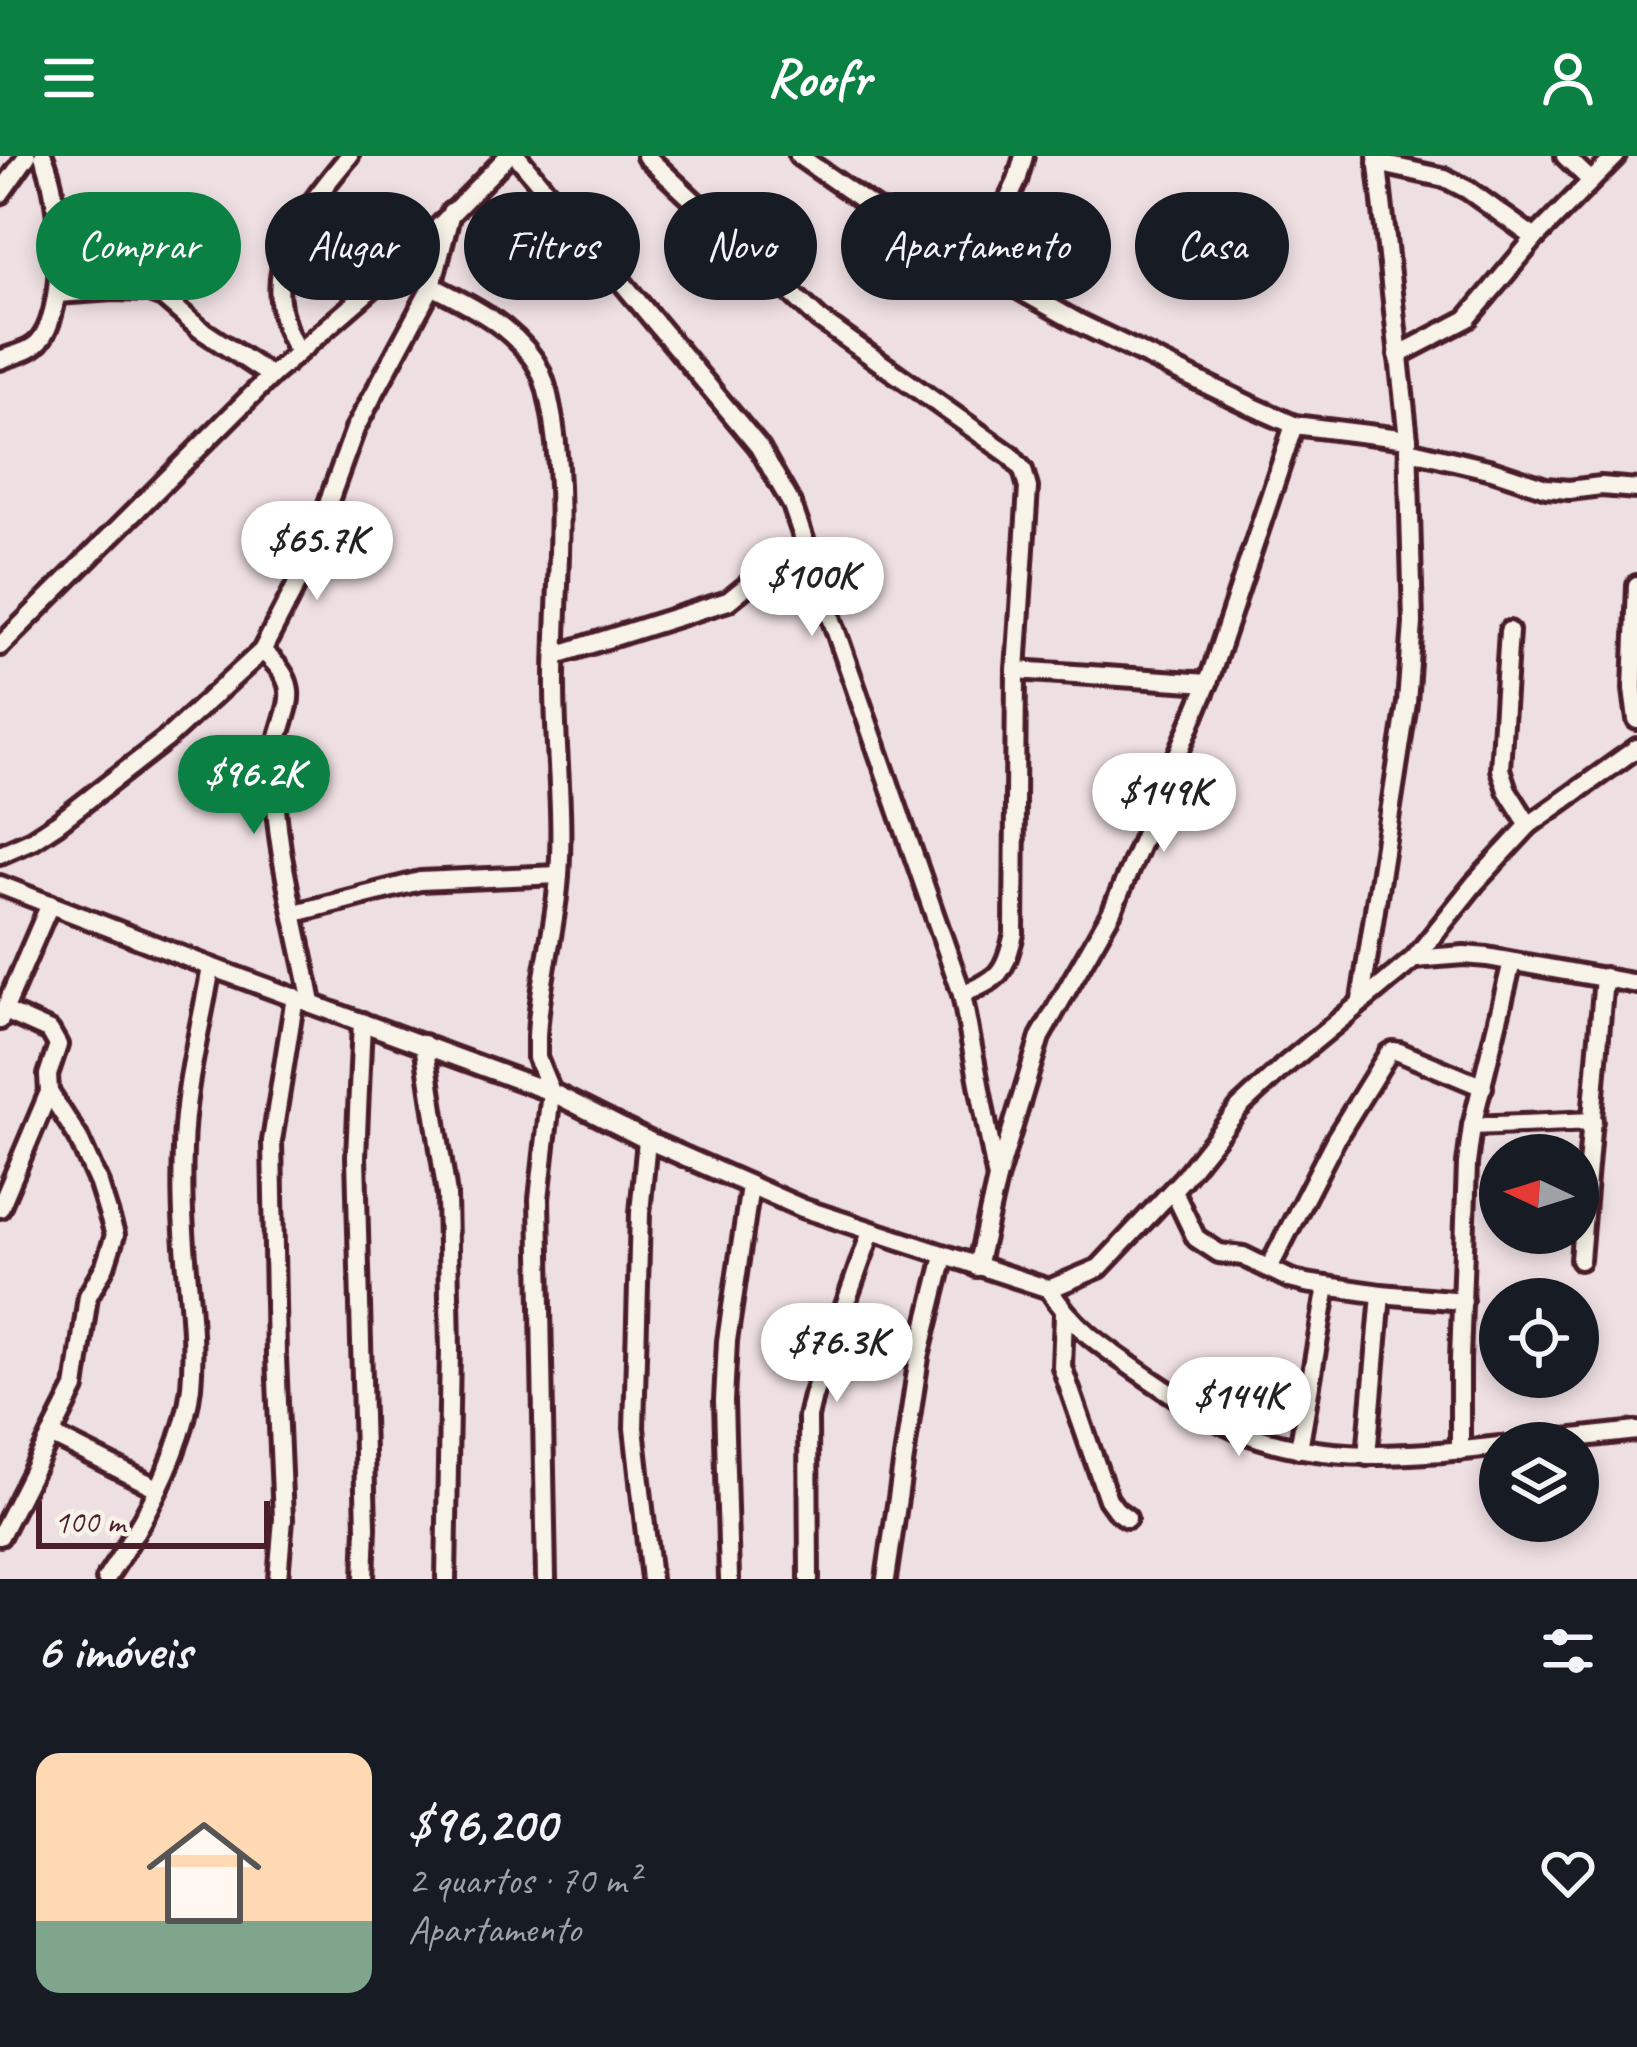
<!DOCTYPE html>
<html lang="pt">
<head>
<meta charset="utf-8">
<style>
  :root { --surface:#171b24; --page:#20242c; --text:#f1f3f6; --muted:#9ea1a6; --line:#363941; --accent:#0b8043 }
  body { margin:0; font-family:Caveat,sans-serif; background:var(--page); color:var(--text); height:100vh; display:flex; flex-direction:column; font-size:45px; white-space:nowrap }
  * { box-sizing:border-box; margin:0 }
  p { font-size:39px; color:var(--muted) }
  .icon { flex:none; width:66px; height:66px; fill:none; stroke:currentColor; stroke-width:2; stroke-linecap:round; stroke-linejoin:round }
  .map { position:relative; height:1423px; overflow:hidden }
  .side { display:flex; flex-direction:column; background:var(--surface); flex:1 }
  .side>* { flex:none }
  .top-card { position:absolute; left:36px; top:36px; width:1566px; height:108px; display:flex; gap:24px }
  .needle { width:78px; rotate:274deg }
  .controls { position:absolute; left:1479px; top:978px; display:grid; gap:24px }
  .controls a { display:grid; place-items:center; width:120px; height:120px; border-radius:50%; background:var(--surface); box-shadow:0 6px 18px #0003; font-size:60px }
  .scale { position:absolute; left:36px; bottom:30px; width:234px; box-sizing:border-box; padding-left:12px; border:6px solid #4a1f2b; border-top:0; font-size:33px; line-height:42px; white-space:nowrap; color:#4a1f2b; -webkit-text-stroke:9px #f7f3e8; paint-order:stroke }
  .price { position:absolute; translate:-50% -102px; padding:0 27px; border-radius:42px; background:#fff; color:#222; font-size:39px; line-height:78px; filter:drop-shadow(0 3px 6px #0008) }
  .price::after { content:''; position:absolute; left:50%; top:72px; width:36px; height:27px; margin-left:-18px; background:inherit; clip-path:polygon(0 0,100% 0,50% 100%) }
  .price.current { background:var(--accent); color:#fff }
  ul { padding:0; list-style:none }
  li { display:flex; align-items:center; gap:36px; height:300px; padding:0 36px }
  li+li { border-top:3px solid var(--line) }
  li span { display:grid; place-items:center; flex:none; width:336px; height:240px; border-radius:24px; color:#555 }
  li>.icon { margin-inline-start:auto }
  span .icon { width:144px; height:144px; fill:#fffc; stroke-width:1 }
  li b { font-size:51px }
  h2 { display:flex; justify-content:space-between; align-items:center; height:144px; padding:0 36px; font-size:51px }
  .chip { padding:0 42px; border-radius:54px; background:var(--surface); box-shadow:0 6px 18px #0003; font-size:42px; line-height:108px }
  .chip.current { background:var(--accent); color:#fff }
  header { display:flex; justify-content:space-between; align-items:center; height:156px; padding:0 36px; background:var(--accent); color:#fff; font-size:54px; font-weight:700 }
  .map>svg:first-child { display:block }
  .lines { fill:none; stroke-linecap:round; stroke-linejoin:round }
  .street-casing { stroke:#4a1f2b; stroke-width:26 }
  .street { stroke:#f7f3e8; stroke-width:16 }
</style>
</head>
<body>
<header><svg class="icon" aria-label="menu" viewBox="0 0 24 24"><path d="M4 6h16M4 12h16M4 18h16"/></svg>Roofr<svg class="icon" aria-label="person" viewBox="0 0 24 24"><circle cx="12" cy="8" r="4"/><path d="M4 21q1-7 8-7t8 7"/></svg></header>
<div class="map">
<svg width="1637" height="1423" viewBox="0 0 1637 1423">
  <rect width="100%" height="100%" fill="#eedfe2"/>
  <filter id="ink" filterUnits="userSpaceOnUse"><feTurbulence type="fractalNoise" baseFrequency=".00833" numOctaves="2"/><feDisplacementMap in="SourceGraphic" scale="24" xChannelSelector="R" yChannelSelector="G"/><feConvolveMatrix kernelMatrix="1 2 1 2 8 2 1 2 1" color-interpolation-filters="sRGB"/></filter>
  <g filter="url(#ink)">
    <g class="lines">
      <defs>
        <g id="street">
          <path d="M517,0l242,291 33,58 170,489 35,185"/>
          <path d="M646,0l173,163 191,136 13,15 5,18 -12,182 -2,264c-10,39 -14,45 -52,60"/>
          <path d="M799,0l78,54 202,113 170,82 45,20 114,14"/>
          <path d="M1565,0l26,25"/>
          <path d="M1377,7l68,15 23,12 67,48"/>
          <path d="M0,38l27,-38"/>
          <path d="M977,110l40,-85 7,-25"/>
          <path d="M432,130c39,20 76,37 102,74 12,18 15,39 19,60 13,85 3,169 2,255 -1,66 9,133 4,200 -3,54 -20,107 -22,162v21l14,34 -12,107 7,380"/>
          <path d="M57,138l57,-4 33,1 16,6 37,32 71,47"/>
          <path d="M298,196c-46,-77 1,-136 51,-196"/>
          <path d="M1398,199l69,-36 68,-81 81,-82"/>
          <path d="M0,204c13,-6 32,-8 41,-21 27,-36 20,-144 2,-183"/>
          <path d="M1408,294l84,20 54,18 23,2 32,-4 36,3"/>
          <path d="M1637,429l-4,104 4,31"/>
          <path d="M1509,475l-9,138 7,21 22,35"/>
          <path d="M0,490l271,-270 142,-123 95,-97"/>
          <path d="M262,495c51,42 15,61 13,110 -4,76 23,167 37,242"/>
          <path d="M556,499l172,-54 31,-25 53,-16"/>
          <path d="M1016,514l192,13"/>
          <path d="M0,698l32,-14 26,-17 107,-83 97,-89 42,-81 51,-141 77,-143 19,-74"/>
          <path d="M0,729l211,82 340,125 96,48 155,68 247,81 50,-21 83,-88 58,-73 43,-40 131,-108 61,-76 54,-58 108,-77"/>
          <path d="M295,757l125,-32 139,-6"/>
          <path d="M1414,803l50,-4 23,2 150,27"/>
          <path d="M1361,844l46,-297 6,-80 -5,-184 -31,-283"/>
          <path d="M0,864l50,-116"/>
          <path d="M362,866l-6,135 10,370 -2,52"/>
          <path d="M424,888l23,151 3,155 -4,229"/>
          <path d="M1472,970l121,-5"/>
          <path d="M647,984l-7,73 -6,215 17,151"/>
          <path d="M1173,1034l23,48 23,15 24,3 47,23 16,4 75,11"/>
          <path d="M0,1052l49,-116 -1,-17 10,-30 -8,-14 -45,-20"/>
          <path d="M1580,1104l24,-283"/>
          <path d="M977,1111l20,-88 43,-142 72,-126 96,-228 86,-258"/>
          <path d="M1269,1112l67,-130 52,-84 5,-3 6,1 84,35"/>
          <path d="M1049,1133c23,37 51,56 86,80 33,23 66,45 102,61 83,35 176,26 263,16"/>
          <path d="M1064,1158l-2,53 46,132 8,11 11,8"/>
          <path d="M51,1279l106,53"/>
          <path d="M1529,1287l108,-12"/>
          <path d="M1299,1293l28,-163"/>
          <path d="M1460,1295v-91l7,-196 5,-38 40,-164"/>
          <path d="M1367,1300l14,-162 82,7"/>
          <path d="M0,1380l75,-148 13,-92 17,-30 10,-31 -16,-51 -21,-47 -29,-45"/>
          <path d="M106,1423c35,-53 78,-128 85,-192 5,-53 -4,-103 -7,-156 -2,-27 -2,-55 -1,-82 1,-61 18,-122 28,-182"/>
          <path d="M278,1423l5,-60 -7,-162 -4,-216 23,-144"/>
          <path d="M729,1423l-5,-178 3,-60 23,-155"/>
          <path d="M809,1423l-1,-162 5,-21 58,-164"/>
          <path d="M886,1423l33,-222 25,-101"/>
        </g>
      </defs>
      <!-- street casing -->
      <use href="#street" class="street-casing"/>
      <!-- street -->
      <use href="#street" class="street"/>
    </g>
  </g>
</svg>
<div class="controls">
<a><svg class="needle" viewBox="-14 -14 28 28"><path d="M0-13l5 13h-10z" fill="#e53935"/><path d="M0 13l5-13h-10z" fill="#9ea1a6"/></svg></a>
<a><svg class="icon" aria-label="locate" viewBox="0 0 24 24"><circle cx="12" cy="12" r="6"/><path d="M12 2v4M12 18v4M2 12h4M18 12h4"/></svg></a>
<a><svg class="icon" aria-label="layers" viewBox="0 0 24 24"><path d="M12 4l9 5-9 5-9-5zM3 14l9 5 9-5"/></svg></a>
</div>
<div class="scale">100 m</div>
<b class="price" style="left:317px;top:447px">$65.7K</b>
<b class="price" style="left:812px;top:483px">$100K</b>
<b class="price current" style="left:254px;top:681px">$96.2K</b>
<b class="price" style="left:1164px;top:699px">$149K</b>
<b class="price" style="left:837px;top:1249px">$76.3K</b>
<b class="price" style="left:1239px;top:1303px">$144K</b>
<div class="top-card">
<a class="chip current">Comprar</a>
<a class="chip">Alugar</a>
<a class="chip">Filtros</a>
<a class="chip">Novo</a>
<a class="chip">Apartamento</a>
<a class="chip">Casa</a>
</div>
</div>
<section class="side">
<h2>6 imóveis<svg class="icon" aria-label="filters" viewBox="0 0 24 24"><path d="M4 7h16M4 17h16"/><circle cx="9" cy="7" r="2"/><circle cx="15" cy="17" r="2"/></svg></h2>
<ul>
<li><span style="background:linear-gradient(#ffd9b3 70%,#7fa58c 0)"><svg class="icon" aria-label="home" viewBox="0 0 24 24"><path d="M3 11l9-7 9 7M6 9v11h12V9"/></svg></span><div><b>$96,200</b><p>2 quartos · 70 m²</p><p>Apartamento</p></div><svg class="icon" aria-label="heart" viewBox="0 0 24 24"><path d="M12 20l-8-8c-3-5 5-10 8-4 3-6 11-1 8 4z"/></svg></li>
</ul>
</section>
</body>
</html>
